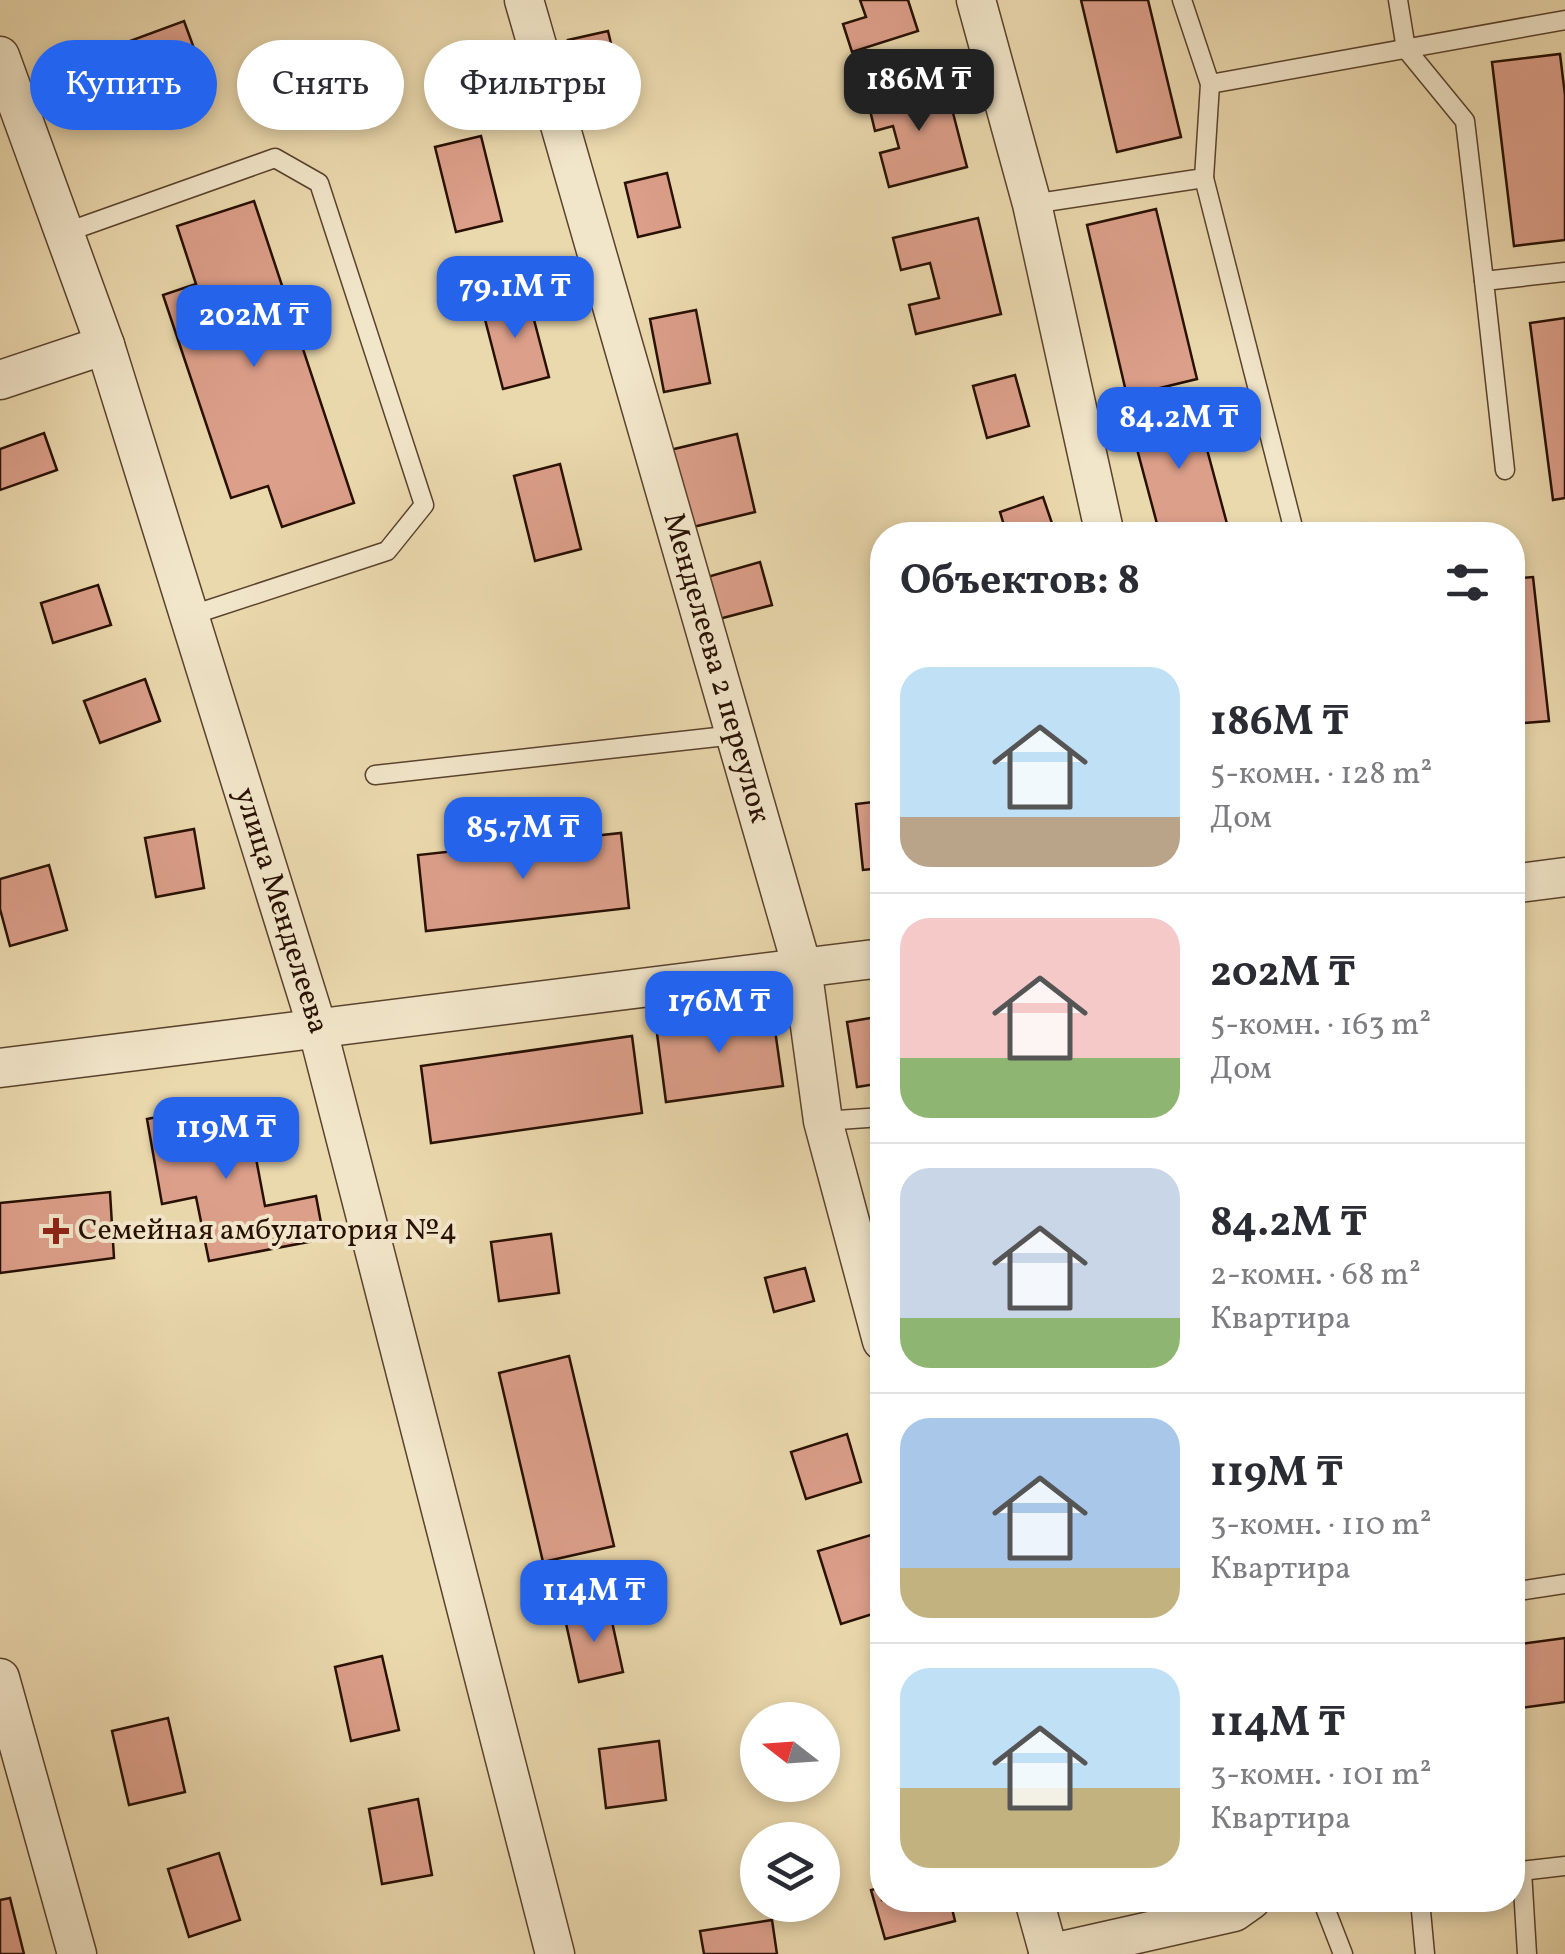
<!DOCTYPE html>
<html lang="ru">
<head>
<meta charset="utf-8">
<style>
  :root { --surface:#fff; --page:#f7f7f7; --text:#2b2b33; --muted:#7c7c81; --line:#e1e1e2; --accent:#2563eb }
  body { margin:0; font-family:Vollkorn,serif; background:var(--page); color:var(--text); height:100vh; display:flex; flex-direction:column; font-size:38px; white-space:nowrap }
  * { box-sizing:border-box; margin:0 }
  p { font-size:32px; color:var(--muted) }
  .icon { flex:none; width:55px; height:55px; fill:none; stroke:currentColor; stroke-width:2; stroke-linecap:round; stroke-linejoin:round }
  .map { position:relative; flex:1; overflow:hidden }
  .sheet { position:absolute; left:870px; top:522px; width:655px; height:1390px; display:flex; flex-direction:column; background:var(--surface); border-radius:40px; box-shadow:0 5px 15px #0003 }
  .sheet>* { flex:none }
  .banner { position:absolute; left:30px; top:40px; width:690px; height:90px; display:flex; gap:20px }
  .needle { width:65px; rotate:287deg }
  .buttons { position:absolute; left:740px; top:1702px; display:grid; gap:20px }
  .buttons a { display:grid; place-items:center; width:100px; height:100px; border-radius:50%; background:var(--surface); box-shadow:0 5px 15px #0003; font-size:50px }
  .price { position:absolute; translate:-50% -85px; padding:0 22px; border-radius:20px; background:var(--accent); color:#fff; font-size:32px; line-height:65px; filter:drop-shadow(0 2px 5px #0008) }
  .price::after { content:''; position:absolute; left:50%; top:60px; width:30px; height:22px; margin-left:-15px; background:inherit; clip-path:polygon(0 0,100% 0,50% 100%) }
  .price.selected { background:#222; color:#fff }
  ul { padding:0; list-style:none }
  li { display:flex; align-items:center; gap:30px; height:250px; padding:0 30px }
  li+li { border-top:2px solid var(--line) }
  li span { display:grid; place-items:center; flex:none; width:280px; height:200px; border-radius:30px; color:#555 }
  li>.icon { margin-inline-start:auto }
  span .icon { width:120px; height:120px; fill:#fffc; stroke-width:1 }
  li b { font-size:42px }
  h2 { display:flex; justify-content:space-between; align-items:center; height:120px; padding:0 30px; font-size:42px }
  .chip { padding:0 35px; border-radius:45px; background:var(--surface); box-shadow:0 5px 15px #0003; font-size:35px; line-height:90px }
  .chip.selected { background:var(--accent); color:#fff }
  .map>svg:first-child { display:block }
  .building { fill:#dc9f8a; stroke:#281002; stroke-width:2.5 }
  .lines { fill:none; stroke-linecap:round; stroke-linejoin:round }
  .service-casing { stroke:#59422d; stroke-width:21 }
  .minor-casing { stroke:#59422d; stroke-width:41 }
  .service { stroke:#f2e6ca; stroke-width:18 }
  .minor { stroke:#f2e6ca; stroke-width:38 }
  .poi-dot { fill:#8f2418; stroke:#f2e6ca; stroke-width:4 }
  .labels { text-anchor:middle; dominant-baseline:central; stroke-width:8; stroke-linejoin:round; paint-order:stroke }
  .street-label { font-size:30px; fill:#281002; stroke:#f2e6ca }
  .poi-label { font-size:30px; fill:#281002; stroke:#f2e6ca; text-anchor:start }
</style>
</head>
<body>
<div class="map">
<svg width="1565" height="1954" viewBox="0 0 1565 1954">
  <rect width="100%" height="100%" fill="#ebd9ae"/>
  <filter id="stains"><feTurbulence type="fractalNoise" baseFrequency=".002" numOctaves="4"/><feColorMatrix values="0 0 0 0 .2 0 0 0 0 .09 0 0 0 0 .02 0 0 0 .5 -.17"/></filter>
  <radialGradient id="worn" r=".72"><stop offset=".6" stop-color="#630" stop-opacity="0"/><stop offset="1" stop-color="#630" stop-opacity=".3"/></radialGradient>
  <!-- building -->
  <g class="building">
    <path d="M860,0h48l10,31 -66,21 -9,-28 23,-7z"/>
    <path d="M1081,0h67l33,137 -64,15z"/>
    <path d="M184,21l15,41 -73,27 -15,-41z"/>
    <path d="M608,31l19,79 -40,10 -19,-80z"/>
    <path d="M283,53l58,4 -4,58 -58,-4z"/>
    <path d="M1560,54l5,41v145l-51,6 -22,-184z"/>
    <path d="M945,82l22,85 -78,20 -9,-34 19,-5 -6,-22 -18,5 -7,-29z"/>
    <path d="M481,136l21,85 -46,11 -21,-85z"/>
    <path d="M667,173l13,54 -42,10 -13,-54z"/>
    <path d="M254,201l100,302 -72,24 -14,-41 -37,12 -68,-203 33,-11 -19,-58z"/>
    <path d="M1156,209l41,170 -70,17 -40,-171z"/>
    <path d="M978,218l23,96 -85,20 -7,-29 30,-7 -9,-35 -29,7 -8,-32z"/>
    <path d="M527,293l22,84 -46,12 -22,-85z"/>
    <path d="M696,310l14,73 -46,9 -14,-73z"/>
    <path d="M1565,318v180l-12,2 -23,-177z"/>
    <path d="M1015,375l14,51 -42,12 -14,-52z"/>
    <path d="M1194,401l36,134h-70l-31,-116z"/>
    <path d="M44,433l13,37 -57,20v-41z"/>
    <path d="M737,434l18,78 -66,16 -19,-78z"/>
    <path d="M560,464l21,85 -46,12 -21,-85z"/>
    <path d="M1043,497l13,38h-49l-7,-23z"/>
    <path d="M760,562l12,43 -53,14 -12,-42z"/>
    <path d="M1533,577l16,144 -25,2 -3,-24 -9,1v-121z"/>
    <path d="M98,585l13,40 -58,18 -12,-40z"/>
    <path d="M145,679l15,42 -60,22 -16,-42z"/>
    <path d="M882,801v67l-19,2 -7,-66z"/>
    <path d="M194,829l10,59 -48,9 -11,-59z"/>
    <path d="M621,833l8,75 -203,23 -8,-76z"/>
    <path d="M49,865l18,65 -57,16 -10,-37v-30z"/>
    <path d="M772,1009l11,77 -117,16 -10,-76z"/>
    <path d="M882,1016v67l-25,4 -10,-65z"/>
    <path d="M632,1036l10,77 -211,30 -10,-77z"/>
    <path d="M245,1100l20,106 51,-10 8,43 -115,22 -13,-64 -34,7 -15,-85z"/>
    <path d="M110,1192l4,66 -114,15v-70z"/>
    <path d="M551,1234l8,59 -60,8 -8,-59z"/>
    <path d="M805,1268l9,33 -40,11 -9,-34z"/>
    <path d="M569,1356l45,190 -71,16 -44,-189z"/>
    <path d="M847,1434l14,48 -55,17 -15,-47z"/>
    <path d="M871,1535l11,37v39l-41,13 -23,-73z"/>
    <path d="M609,1608l14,64 -44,10 -14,-63z"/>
    <path d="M1565,1638v64l-53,7v-64z"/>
    <path d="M382,1656l17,74 -48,11 -16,-74z"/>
    <path d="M168,1718l17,74 -56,13 -17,-74z"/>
    <path d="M659,1741l7,59 -60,8 -7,-59z"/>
    <path d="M418,1799l14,76 -50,9 -13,-75z"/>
    <path d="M219,1853l21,67 -51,17 -21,-68z"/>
    <path d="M882,1887v13h68l5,21 -70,18 -14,-49z"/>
    <path d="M10,1898l14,56h-24v-54z"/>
    <path d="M772,1920l5,34h-73l-4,-23z"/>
  </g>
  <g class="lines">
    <defs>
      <g id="service">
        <path d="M1398,0l8,49 59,72 19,160"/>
        <path d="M1210,84l355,-64"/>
        <path d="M1204,178l91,357"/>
        <path d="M1032,204l172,-26 6,-94 -28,-84"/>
        <path d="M64,233l211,-75 44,25 105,322 -37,46 -198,65"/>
        <path d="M1505,470l-21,-189 81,-9"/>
        <path d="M375,775l360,-40"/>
        <path d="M823,1121l59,-4"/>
        <path d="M1512,1592l53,-8"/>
        <path d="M1522,1871l5,83"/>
        <path d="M1512,1872l53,-6"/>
        <path d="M1322,1900l21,54"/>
        <path d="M1420,1900l5,54"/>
      </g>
      <g id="minor">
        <path id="s1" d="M524,0l278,967 21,154 59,220"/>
        <path d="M976,0l56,204 73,331"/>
        <path id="s2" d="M0,56l105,289 212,682 238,927"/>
        <path d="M0,380l105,-35"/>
        <path d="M1512,884l53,-7"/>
        <path d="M0,1068l882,-110"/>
        <path d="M0,1678l77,276"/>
        <path d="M1034,1900l15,54"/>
        <path d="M1048,1954l186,-42 17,-12"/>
      </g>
    </defs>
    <!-- service casing -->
    <use href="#service" class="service-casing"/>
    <!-- minor casing -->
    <use href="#minor" class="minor-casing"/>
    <!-- service -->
    <use href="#service" class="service"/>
    <!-- minor -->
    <use href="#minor" class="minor"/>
  </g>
  <!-- markers -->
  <path class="poi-dot" d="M51 1216h10v10h10v10h-10v10h-10v-10h-10v-10h10z"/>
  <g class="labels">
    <!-- street labels -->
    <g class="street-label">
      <text stroke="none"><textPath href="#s1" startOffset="695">Менделеева 2 переулок</textPath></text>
      <text stroke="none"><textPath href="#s2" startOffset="900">улица Менделеева</textPath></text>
    </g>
    <!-- poi labels -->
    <g class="poi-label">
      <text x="78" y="1231">Семейная амбулатория №4</text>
    </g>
  </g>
  <rect width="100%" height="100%" filter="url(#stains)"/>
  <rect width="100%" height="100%" fill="url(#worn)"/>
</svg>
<div class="buttons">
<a><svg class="needle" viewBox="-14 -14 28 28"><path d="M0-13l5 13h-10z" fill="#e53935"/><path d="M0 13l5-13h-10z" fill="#7c7c81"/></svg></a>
<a><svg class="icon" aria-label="layers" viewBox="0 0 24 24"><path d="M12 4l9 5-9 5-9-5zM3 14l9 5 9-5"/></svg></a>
</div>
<b class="price selected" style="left:919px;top:134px">186M ₸</b>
<b class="price" style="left:515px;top:341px">79.1M ₸</b>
<b class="price" style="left:254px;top:370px">202M ₸</b>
<b class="price" style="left:1179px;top:472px">84.2M ₸</b>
<b class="price" style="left:523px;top:882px">85.7M ₸</b>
<b class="price" style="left:719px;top:1056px">176M ₸</b>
<b class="price" style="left:226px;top:1182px">119M ₸</b>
<b class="price" style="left:594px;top:1645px">114M ₸</b>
<div class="banner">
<a class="chip selected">Купить</a>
<a class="chip">Снять</a>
<a class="chip">Фильтры</a>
</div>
<section class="sheet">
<h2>Объектов: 8<svg class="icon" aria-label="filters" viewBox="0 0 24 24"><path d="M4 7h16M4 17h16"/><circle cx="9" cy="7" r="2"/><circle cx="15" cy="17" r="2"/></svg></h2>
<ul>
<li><span style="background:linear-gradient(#bfe0f5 75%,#b9a48a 0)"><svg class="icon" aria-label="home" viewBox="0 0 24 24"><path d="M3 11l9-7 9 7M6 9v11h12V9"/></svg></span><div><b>186M ₸</b><p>5-комн. · 128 m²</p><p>Дом</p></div></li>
<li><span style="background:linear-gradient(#f6c9c9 70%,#8fb573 0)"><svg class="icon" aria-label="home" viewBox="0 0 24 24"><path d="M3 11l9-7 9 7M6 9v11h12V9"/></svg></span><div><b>202M ₸</b><p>5-комн. · 163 m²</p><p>Дом</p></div></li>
<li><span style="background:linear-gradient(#c9d6e8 75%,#8fb573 0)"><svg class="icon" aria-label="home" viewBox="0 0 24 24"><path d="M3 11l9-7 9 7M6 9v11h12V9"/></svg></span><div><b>84.2M ₸</b><p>2-комн. · 68 m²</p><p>Квартира</p></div></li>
<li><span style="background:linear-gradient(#a9c7e8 75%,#c2b280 0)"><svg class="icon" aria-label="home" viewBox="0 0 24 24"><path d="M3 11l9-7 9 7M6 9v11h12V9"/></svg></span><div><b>119M ₸</b><p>3-комн. · 110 m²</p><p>Квартира</p></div></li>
<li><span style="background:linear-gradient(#bfe0f5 60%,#c2b280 0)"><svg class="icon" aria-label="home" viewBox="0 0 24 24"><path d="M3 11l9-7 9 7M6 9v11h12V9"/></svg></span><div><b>114M ₸</b><p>3-комн. · 101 m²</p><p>Квартира</p></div></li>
</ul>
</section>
</div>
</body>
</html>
